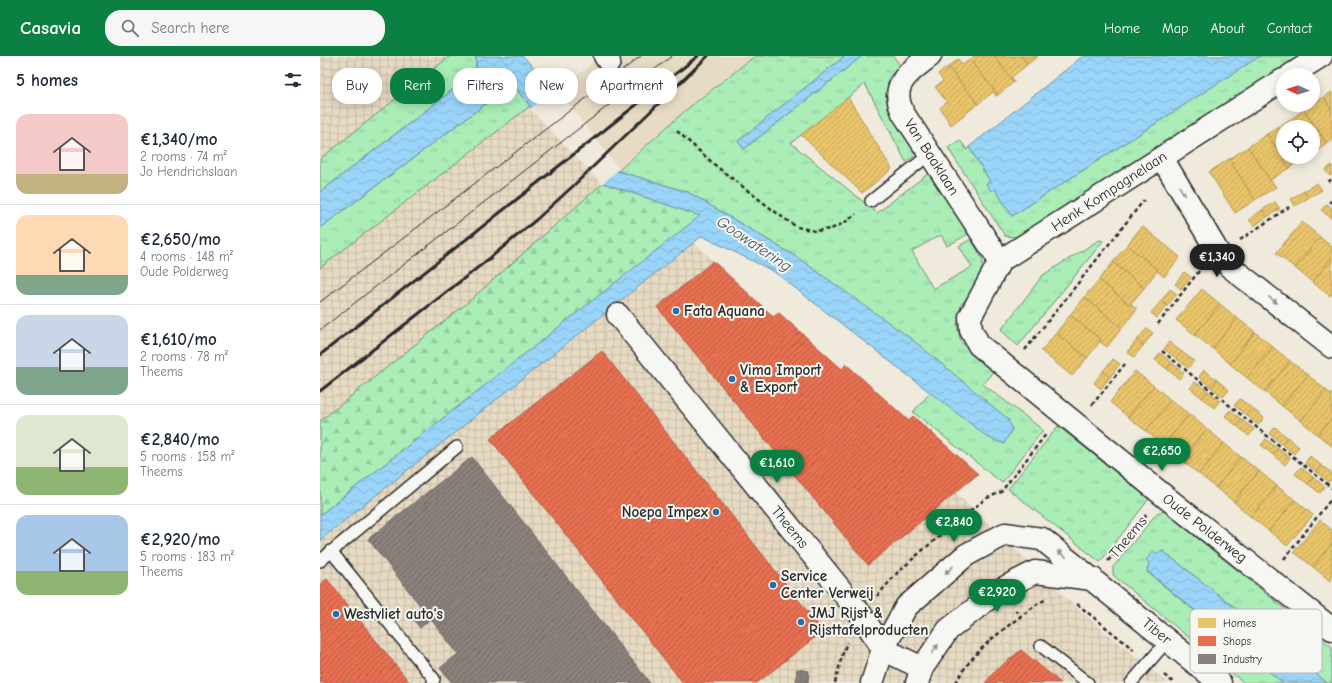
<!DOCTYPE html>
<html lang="en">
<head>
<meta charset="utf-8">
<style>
  :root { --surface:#fff; --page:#f6f6f7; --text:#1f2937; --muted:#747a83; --line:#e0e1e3; --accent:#0b8043 }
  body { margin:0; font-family:"Comic Neue",sans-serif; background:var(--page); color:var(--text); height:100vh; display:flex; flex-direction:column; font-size:15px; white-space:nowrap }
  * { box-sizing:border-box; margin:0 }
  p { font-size:13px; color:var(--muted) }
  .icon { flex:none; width:22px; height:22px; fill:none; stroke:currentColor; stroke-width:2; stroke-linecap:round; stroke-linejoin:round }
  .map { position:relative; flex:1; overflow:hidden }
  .side { display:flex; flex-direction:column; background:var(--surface); width:320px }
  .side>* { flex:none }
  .guide { position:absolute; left:12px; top:12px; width:380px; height:36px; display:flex; gap:8px }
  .needle { width:26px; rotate:273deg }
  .buttons { position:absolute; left:956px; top:12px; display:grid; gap:8px }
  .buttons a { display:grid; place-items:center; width:44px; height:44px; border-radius:50%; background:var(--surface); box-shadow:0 2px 10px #0003; font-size:20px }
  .price { position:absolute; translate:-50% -34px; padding:0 9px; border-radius:14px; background:var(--accent); color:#fff; font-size:13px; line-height:26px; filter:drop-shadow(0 1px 2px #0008) }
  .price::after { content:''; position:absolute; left:50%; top:24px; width:12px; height:9px; margin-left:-6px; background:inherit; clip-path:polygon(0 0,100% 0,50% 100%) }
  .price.current { background:#222; color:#fff }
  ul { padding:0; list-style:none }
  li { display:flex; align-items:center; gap:12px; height:100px; padding:0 16px }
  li+li { border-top:1px solid var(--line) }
  li span { display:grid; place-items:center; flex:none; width:112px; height:80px; border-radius:12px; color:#555 }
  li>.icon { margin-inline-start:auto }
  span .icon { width:48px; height:48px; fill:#fffc; stroke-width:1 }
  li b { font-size:17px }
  h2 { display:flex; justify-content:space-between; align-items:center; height:48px; padding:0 16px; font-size:17px }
  .pill { padding:0 14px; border-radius:16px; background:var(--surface); box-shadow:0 2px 10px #0003; font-size:14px; line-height:36px }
  .pill.current { background:var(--accent); color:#fff }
  header { display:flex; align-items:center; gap:24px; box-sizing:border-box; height:56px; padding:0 20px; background:var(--accent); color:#fff }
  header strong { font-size:19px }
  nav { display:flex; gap:22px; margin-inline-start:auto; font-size:14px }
  .search { width:280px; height:36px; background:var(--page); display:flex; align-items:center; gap:10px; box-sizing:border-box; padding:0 14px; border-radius:16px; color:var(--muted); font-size:15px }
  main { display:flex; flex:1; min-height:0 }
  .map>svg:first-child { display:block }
  .built { fill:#e8dbc4 }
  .industrial { fill:url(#industrial-grid) }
  .grass { fill:url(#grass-tufts); stroke:#6a8c71 }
  .forest { fill:url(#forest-firs); stroke:#6a8c71 }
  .water { fill:url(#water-waves); stroke:#6d91a7 }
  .pier { fill:#f0eadd }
  .homes { fill:url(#homes-hatch); stroke:#b09657 }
  .shops { fill:url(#shops-hatch); stroke:#af5b46 }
  .industry { fill:url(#industry-hatch); stroke:#6e6764 }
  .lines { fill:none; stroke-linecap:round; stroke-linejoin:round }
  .lane-casing { stroke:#2b2b2b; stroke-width:14 }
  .street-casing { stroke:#2b2b2b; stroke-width:25 }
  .path { stroke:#2b2b2b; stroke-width:2.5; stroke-dasharray:4 3; stroke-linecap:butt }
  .lane { stroke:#f6f6f2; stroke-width:11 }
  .street { stroke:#f6f6f2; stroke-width:22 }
  .tram { stroke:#2b2b2b; stroke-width:1 }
  .rail { stroke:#2b2b2b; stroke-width:3 }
  .oneway { fill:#90908e }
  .poi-dot { fill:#1f6fb2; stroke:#f6f6f2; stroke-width:1.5 }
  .labels { text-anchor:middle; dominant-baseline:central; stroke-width:4; stroke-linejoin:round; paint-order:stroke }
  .street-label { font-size:15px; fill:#2b2b2b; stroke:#f6f6f2 }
  .poi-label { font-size:15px; font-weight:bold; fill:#2b2b2b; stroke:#f6f6f2; text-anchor:start }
  .water-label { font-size:16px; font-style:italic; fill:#46565e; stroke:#f6f6f2 }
  .key { fill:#f6f6f2; stroke:#b9b9b6; stroke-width:1 }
  .key-label { font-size:11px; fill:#2b2b2b }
</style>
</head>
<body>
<header>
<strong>Casavia</strong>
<div class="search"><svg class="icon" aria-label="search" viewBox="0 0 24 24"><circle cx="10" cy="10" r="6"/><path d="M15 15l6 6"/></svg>Search here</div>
<nav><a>Home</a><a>Map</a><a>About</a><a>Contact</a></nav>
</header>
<main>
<section class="side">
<h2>5 homes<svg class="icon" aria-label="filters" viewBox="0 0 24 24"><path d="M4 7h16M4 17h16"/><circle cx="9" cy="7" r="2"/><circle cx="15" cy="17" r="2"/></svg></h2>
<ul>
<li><span style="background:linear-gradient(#f6c9c9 75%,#c2b280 0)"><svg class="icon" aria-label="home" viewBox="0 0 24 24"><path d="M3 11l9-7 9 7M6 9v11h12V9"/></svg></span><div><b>€1,340/mo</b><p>2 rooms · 74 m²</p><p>Jo Hendrichslaan</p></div></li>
<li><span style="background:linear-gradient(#ffd9b3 75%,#7fa58c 0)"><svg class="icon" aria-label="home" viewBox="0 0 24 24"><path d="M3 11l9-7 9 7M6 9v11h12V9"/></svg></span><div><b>€2,650/mo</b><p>4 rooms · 148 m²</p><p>Oude Polderweg</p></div></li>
<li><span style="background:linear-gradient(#c9d6e8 65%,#7fa58c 0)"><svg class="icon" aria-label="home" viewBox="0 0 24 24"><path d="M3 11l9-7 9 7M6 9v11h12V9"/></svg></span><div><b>€1,610/mo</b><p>2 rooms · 78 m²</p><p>Theems</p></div></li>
<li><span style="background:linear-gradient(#dfe7d0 65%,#8fb573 0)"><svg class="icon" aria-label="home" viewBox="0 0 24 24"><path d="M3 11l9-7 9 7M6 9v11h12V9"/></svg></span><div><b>€2,840/mo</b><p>5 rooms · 158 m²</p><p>Theems</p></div></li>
<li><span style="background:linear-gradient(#a9c7e8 70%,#8fb573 0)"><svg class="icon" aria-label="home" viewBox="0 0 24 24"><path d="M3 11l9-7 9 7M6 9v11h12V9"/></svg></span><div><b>€2,920/mo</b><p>5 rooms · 183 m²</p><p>Theems</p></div></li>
</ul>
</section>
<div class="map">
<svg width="1012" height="627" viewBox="0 0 1012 627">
  <defs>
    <pattern id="industrial-grid" width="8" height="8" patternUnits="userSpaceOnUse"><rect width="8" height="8" fill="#e8dbc4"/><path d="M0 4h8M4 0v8" fill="none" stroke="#c7bca9"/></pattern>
    <pattern id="grass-tufts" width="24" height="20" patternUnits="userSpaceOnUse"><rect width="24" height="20" fill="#aaedb7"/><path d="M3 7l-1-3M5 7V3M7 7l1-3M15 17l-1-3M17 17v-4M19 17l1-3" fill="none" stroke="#92cb9e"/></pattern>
    <pattern id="forest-firs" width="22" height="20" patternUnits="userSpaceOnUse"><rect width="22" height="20" fill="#aaedb7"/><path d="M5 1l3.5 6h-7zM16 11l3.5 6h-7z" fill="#92cb9e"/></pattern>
    <pattern id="water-waves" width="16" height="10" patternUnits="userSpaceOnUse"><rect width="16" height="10" fill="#99d5f9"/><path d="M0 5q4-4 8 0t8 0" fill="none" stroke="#84b7d6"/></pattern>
    <pattern id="homes-hatch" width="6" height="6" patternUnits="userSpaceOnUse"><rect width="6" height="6" fill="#e9c46a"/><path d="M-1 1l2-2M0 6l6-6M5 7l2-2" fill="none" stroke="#c8a95c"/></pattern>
    <pattern id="shops-hatch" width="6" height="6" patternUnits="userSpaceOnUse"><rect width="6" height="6" fill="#e76f51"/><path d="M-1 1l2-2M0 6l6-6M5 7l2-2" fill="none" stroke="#bb5b43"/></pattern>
    <pattern id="industry-hatch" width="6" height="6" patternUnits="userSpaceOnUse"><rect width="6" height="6" fill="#8a817c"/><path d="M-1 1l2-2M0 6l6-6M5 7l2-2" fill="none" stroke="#716a66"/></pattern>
  </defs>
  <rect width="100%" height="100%" fill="#f0eadd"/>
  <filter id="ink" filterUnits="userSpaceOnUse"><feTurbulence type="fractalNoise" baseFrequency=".025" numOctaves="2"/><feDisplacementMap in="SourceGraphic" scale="8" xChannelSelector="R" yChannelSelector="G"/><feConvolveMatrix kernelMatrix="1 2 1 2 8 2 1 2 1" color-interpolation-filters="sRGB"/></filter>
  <g filter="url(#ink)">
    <!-- built -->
    <path class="built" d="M280,0h155l-68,53 -220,194 70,-199 47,-34z"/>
    <!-- industrial -->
    <path class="industrial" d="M0,0h179l581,555 88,72h-848z"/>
    <!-- grass -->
    <g class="grass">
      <path d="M130,0h26v16l-156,120v-33z"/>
      <path d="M435,0h90l-107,85 6,8 118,-93h31l8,10 -12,11 -3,18 3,16 28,43 -11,8 -41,-78 -74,59 86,70 53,-41 38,62 -21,12 -6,-11 -29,16 21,38 39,-22 -13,-21 12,-7 11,19 2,15 -5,10 -18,22 -4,20 4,17 33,28 -11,14 60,46 -41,53 -89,-71 18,-20 58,46 -191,-180 -110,-66 -70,-21 69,-62z"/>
      <path d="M940,0h40l-273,178 -11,3 -11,-1 -57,-88 12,-8 7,10 2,-3 21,34 -4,3 9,5 17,27z"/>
      <path d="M192,28l18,22 -210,162v-40z"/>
      <path d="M779,184l4,1 -85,105 -17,-16 42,-55z"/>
      <path d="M738,370l91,73 -49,63 -92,-73z"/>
      <path d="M844,455l168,136v36h-5l-55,-46 -109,-86c-11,4 -13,10 -16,21l136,111h-39l-131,-108v-8l44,-54z"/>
    </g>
    <!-- forest -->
    <path class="forest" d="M283,127l98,33 -381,299v-94l147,-118z"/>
    <!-- water -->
    <g class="water">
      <path d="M156,0h47l28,30 67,85 70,21 110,66 115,82 95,79 4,10 -8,15 -15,-6 -216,-167 -71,-35 -382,304v-25l380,-299 -97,-33 -73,-77 -18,-22 -192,144v-36l156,-120z"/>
      <path d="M525,0h17l-118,93 -6,-8z"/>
      <path d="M763,0h177l-248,160 -17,-27 -4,2 -5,-7 4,-3 -21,-34z"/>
      <path d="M833,495l3,3 7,-3 109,86 55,46h-44l-136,-112 2,-8 -3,-3z"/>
    </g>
    <!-- pier -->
    <path class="pier" d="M237,33l62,80 -17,15 -72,-75z"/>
    <!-- homes -->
    <g class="homes">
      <path d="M654,0h20l20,26 -16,13 -28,-35z"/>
      <path d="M674,0h27l7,8 -16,13 2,5z"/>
      <path d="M701,0h17l-10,8z"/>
      <path d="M638,3l4,6 8,-5 28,35 -2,1 -3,-4 -15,12 -30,-37z"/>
      <path d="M628,11l30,37 -27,21 -11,-17 7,-6 -12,-15 8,-6 -5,-7z"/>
      <path d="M1012,36v19l-8,-14z"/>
      <path d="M528,41l44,72 -30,24 -61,-58z"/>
      <path d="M1004,41l8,14v29l-5,4 -23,-34z"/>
      <path d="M984,54l23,34 -14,9v-26h-24l-3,-5z"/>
      <path d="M966,66l3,5h-6v30h23l-17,11 -22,-34z"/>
      <path d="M947,78l22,34 -19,12 -22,-33z"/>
      <path d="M928,91l22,33h1l5,7 -21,13 -26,-41z"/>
      <path d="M909,103l26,41 -20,13 -26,-41z"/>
      <path d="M1012,109v10l-2,1 -5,-6z"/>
      <path d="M997,127l5,7 -14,8 -4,-7z"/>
      <path d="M984,135l4,7 -13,8 -4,-7z"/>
      <path d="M955,146l5,7 -13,8 -5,-7z"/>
      <path d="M1007,148l5,4v11l-11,-9z"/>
      <path d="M942,154l5,7 -13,9 -5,-7z"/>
      <path d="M982,166l18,15 -25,31 -19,-15z"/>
      <path d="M822,170l38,31 -16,20 -7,-6 1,-1 -31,-25z"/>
      <path d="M1000,181l12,10v11l-20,24 -17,-14z"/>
      <path d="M807,189l31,25 -14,18 -31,-26z"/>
      <path d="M1012,202v36l-2,2 -18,-14z"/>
      <path d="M793,206l31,26 -14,17 -31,-25z"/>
      <path d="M864,216l7,5 -10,12 -6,-5z"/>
      <path d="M779,224l31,25 1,-1 6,5 -15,19 -38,-31z"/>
      <path d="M850,233l7,5 -10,12 -6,-5z"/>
      <path d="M882,233l18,15 -25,31 -19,-15z"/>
      <path d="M764,241l38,31 -15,19 -7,-5 1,-2 -31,-25z"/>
      <path d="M841,245l6,5 -10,12 -6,-5z"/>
      <path d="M900,248l17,14 -24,31 -18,-14z"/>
      <path d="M750,259l31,25 -14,18 -31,-25z"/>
      <path d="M917,262l18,14 -25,32 -17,-15z"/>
      <path d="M827,272l6,5 -10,13 -6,-6z"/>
      <path d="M935,276l18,15 -26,31 -17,-14z"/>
      <path d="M736,277l31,25 -15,18 -31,-25z"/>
      <path d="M817,284l6,6 -9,11 -7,-5z"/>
      <path d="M849,286l13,10 -6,6 -12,-9z"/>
      <path d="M953,291l17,14 -25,31 -18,-14z"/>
      <path d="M862,296l12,9 -6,7 -12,-10z"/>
      <path d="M840,297l12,10 -5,6 -12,-9z"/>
      <path d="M793,303l7,5 -10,13 -7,-6z"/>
      <path d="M970,305l18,14 -26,31 -17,-14z"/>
      <path d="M852,307l12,10 -5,6 -12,-10z"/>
      <path d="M884,314l13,10 -6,7 -12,-10z"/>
      <path d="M783,315l7,6 -9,12 -7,-6z"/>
      <path d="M815,315l19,15 -26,31 -18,-15z"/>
      <path d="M988,319l18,15 -25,31 -19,-15z"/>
      <path d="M897,324l12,10 -6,7 -12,-10z"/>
      <path d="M875,326l13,9 -6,7 -12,-10z"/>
      <path d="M834,330l17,14 -25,31 -18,-14z"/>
      <path d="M1006,334l6,5v23l-14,17 -17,-14z"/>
      <path d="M888,335l12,10 -6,7 -12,-10z"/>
      <path d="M920,343l12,9 -6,7 -12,-10z"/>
      <path d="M851,344l18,14 -25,32 -18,-15z"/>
      <path d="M932,352l12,10 -6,7 -12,-10z"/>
      <path d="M910,354l12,10 -5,6 -12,-10z"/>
      <path d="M869,358l18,15 -26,31 -17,-14z"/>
      <path d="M1012,362v28l-14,-11z"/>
      <path d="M922,364l12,9 -5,7 -12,-10z"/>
      <path d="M955,371l12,10 -5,7 -12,-10z"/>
      <path d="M887,373l17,14 -25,31 -18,-14z"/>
      <path d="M967,381l12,10 -5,7 -12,-10z"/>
      <path d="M946,383l12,10 -5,6 -12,-10z"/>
      <path d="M904,387l17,14 -25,31 -17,-14z"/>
      <path d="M958,393l12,9 -5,7 -12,-10z"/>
      <path d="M990,400l12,10 -5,6 -12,-9z"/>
      <path d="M921,401l18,14 -25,31 -18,-14z"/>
      <path d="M1002,410l10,7v5l-3,4 -12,-10z"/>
      <path d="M981,411l12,10 -5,7 -13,-10z"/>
      <path d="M939,415l18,15 -26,31 -17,-15z"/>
      <path d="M993,421l12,10 -5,6 -12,-9z"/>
      <path d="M957,430l18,14 -26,31 -18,-14z"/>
      <path d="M975,444l18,15 -26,31 -18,-15z"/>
      <path d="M1000,464l12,10v13l-19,24 -19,-15z"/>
      <path d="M1012,487v35l-2,3 -17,-14z"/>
    </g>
    <!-- shops -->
    <g class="shops">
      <path d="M393,205l61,56 4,-5 64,57 4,-5 63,57 4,-5 65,58 -110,91 -211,-258z"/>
      <path d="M282,295l221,280 -66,52h-74l-193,-244z"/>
      <path d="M7,523l83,104h-90v-99z"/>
      <path d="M701,594l33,27 7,6h-76l10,-12z"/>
    </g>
    <!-- industry -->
    <g class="industry">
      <path d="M152,401l178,226h-198l-12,-15 18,-14 -90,-115z"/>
      <path d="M100,555l8,10 -8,7 -8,-10z"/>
      <path d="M477,613l12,2 -1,12h-12z"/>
    </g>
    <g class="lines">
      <defs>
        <g id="lane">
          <path d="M551,145l59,-47"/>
          <path d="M11,495l103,128 -1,4"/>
          <path d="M0,505l137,-114"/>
          <path d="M721,590l47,37"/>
          <path d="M811,627l37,-43"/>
        </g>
        <g id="street">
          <path d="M285,0l4,6"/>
          <path d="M610,0c-14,11 -36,24 -31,45 0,4 3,8 4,12l97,148"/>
          <path d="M971,19l30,-19"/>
          <path d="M963,24l-283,181 -30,56 1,13 8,15 184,150 169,134"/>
          <path d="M842,102l57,96 10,12 103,81"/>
          <path d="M298,259l244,301 21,33 39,19"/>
          <path d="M552,627l11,-34 23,-42 60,-52 39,-21 37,5 178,144"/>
          <path d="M597,627l5,-15 26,-38 50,-39 37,-19 58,7"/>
        </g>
      </defs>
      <!-- lane casing -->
      <use href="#lane" class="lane-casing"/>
      <!-- street casing -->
      <use href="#street" class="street-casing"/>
      <!-- path -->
      <g class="path">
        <path d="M357,75l39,35 66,51 15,10 18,4 16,-2 13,-6 12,-9"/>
        <path d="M1008,126l4,-3"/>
        <path d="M1009,145l3,2"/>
        <path d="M920,184l49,-33"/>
        <path d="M838,268l41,-53"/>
        <path d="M705,294l119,-150"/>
        <path d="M842,295l170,137"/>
        <path d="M772,349l33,-41"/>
        <path d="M964,503l48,-61"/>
        <path d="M788,505l39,-47"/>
        <path d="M557,540l21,-24 26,-23 61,-50 16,-7 46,-59"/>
        <path d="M757,548l57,46"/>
        <path d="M695,554l6,7"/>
        <path d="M844,619l10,8"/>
        <path d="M515,627l7,-27 5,-14"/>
        <path d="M636,627c17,-35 54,-58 84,-81l5,-2"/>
      </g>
      <!-- lane -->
      <use href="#lane" class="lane"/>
      <!-- street -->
      <use href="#street" class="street"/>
      <!-- tram -->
      <g class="tram">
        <path d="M0,246l321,-246"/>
        <path d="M0,274l352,-274"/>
      </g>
      <!-- rail -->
      <g class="rail">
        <path d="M0,299l378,-299"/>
        <path d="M0,335l170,-133 47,-39 35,-32 136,-131"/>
      </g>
    </g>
    <!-- one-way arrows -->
    <defs><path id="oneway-solid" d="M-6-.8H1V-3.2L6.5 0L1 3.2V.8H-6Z"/></defs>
    <g class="oneway">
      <use href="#oneway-solid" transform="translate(862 135) rotate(59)"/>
      <use href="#oneway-solid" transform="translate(953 244) rotate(38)"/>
      <use href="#oneway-solid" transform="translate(742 498) rotate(-142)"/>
      <use href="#oneway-solid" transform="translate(629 514) rotate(138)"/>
      <use href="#oneway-solid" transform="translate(615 593) rotate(-56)"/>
    </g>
  </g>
  <!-- markers -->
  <g class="poi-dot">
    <circle cx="356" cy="255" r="4"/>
    <circle cx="412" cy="323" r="4"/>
    <circle cx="396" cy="456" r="4"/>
    <circle cx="453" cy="529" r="4"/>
    <circle cx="16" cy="558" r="4"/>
    <circle cx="481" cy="566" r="4"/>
  </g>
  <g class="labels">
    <!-- street labels -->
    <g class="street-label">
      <text transform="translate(612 101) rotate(57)">Van Baaklaan</text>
      <text transform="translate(789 135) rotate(-33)">Henk Kompagnelaan</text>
      <text transform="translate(470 471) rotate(51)">Theems</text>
      <text transform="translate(885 472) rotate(38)">Oude Polderweg</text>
      <text transform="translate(808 481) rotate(-50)">Theems</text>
      <text transform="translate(837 575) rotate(39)">Tiber</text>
    </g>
    <!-- poi labels -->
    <g class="poi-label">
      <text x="364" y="255">Fata Aquana</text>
      <text x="420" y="314">Vima Import<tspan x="420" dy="17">&amp; Export</tspan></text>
      <text x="388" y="456" text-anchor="end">Noepa Impex</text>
      <text x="461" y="520">Service<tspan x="461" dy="17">Center Verweij</tspan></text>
      <text x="489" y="557">JMJ Rijst &amp;<tspan x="489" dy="17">Rijsttafelproducten</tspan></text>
      <text x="24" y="558">Westvliet auto's</text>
    </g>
    <!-- water labels -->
    <g class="water-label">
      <text transform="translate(434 188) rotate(34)">Goowatering</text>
    </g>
  </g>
  <!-- legend -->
  <rect x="870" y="553" width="132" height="64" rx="6" class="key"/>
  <rect x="878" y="562" width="18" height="10" fill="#e9c46a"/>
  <rect x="878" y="580" width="18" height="10" fill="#e76f51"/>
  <rect x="878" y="598" width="18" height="10" fill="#8a817c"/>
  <g class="key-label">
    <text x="903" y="571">Homes</text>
    <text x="903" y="589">Shops</text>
    <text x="903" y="607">Industry</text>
  </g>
</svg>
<div class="buttons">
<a><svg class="needle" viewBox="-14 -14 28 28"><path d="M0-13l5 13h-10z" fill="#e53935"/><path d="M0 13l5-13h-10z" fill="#747a83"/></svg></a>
<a><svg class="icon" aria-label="locate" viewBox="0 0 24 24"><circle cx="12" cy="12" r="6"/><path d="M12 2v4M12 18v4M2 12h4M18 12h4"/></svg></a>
</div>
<b class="price current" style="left:897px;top:222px">€1,340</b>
<b class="price" style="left:842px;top:416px">€2,650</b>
<b class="price" style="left:457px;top:428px">€1,610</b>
<b class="price" style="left:634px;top:487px">€2,840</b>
<b class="price" style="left:677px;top:557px">€2,920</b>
<div class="guide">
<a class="pill">Buy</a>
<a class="pill current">Rent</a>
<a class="pill">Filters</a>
<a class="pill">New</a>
<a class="pill">Apartment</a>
</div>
</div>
</main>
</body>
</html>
